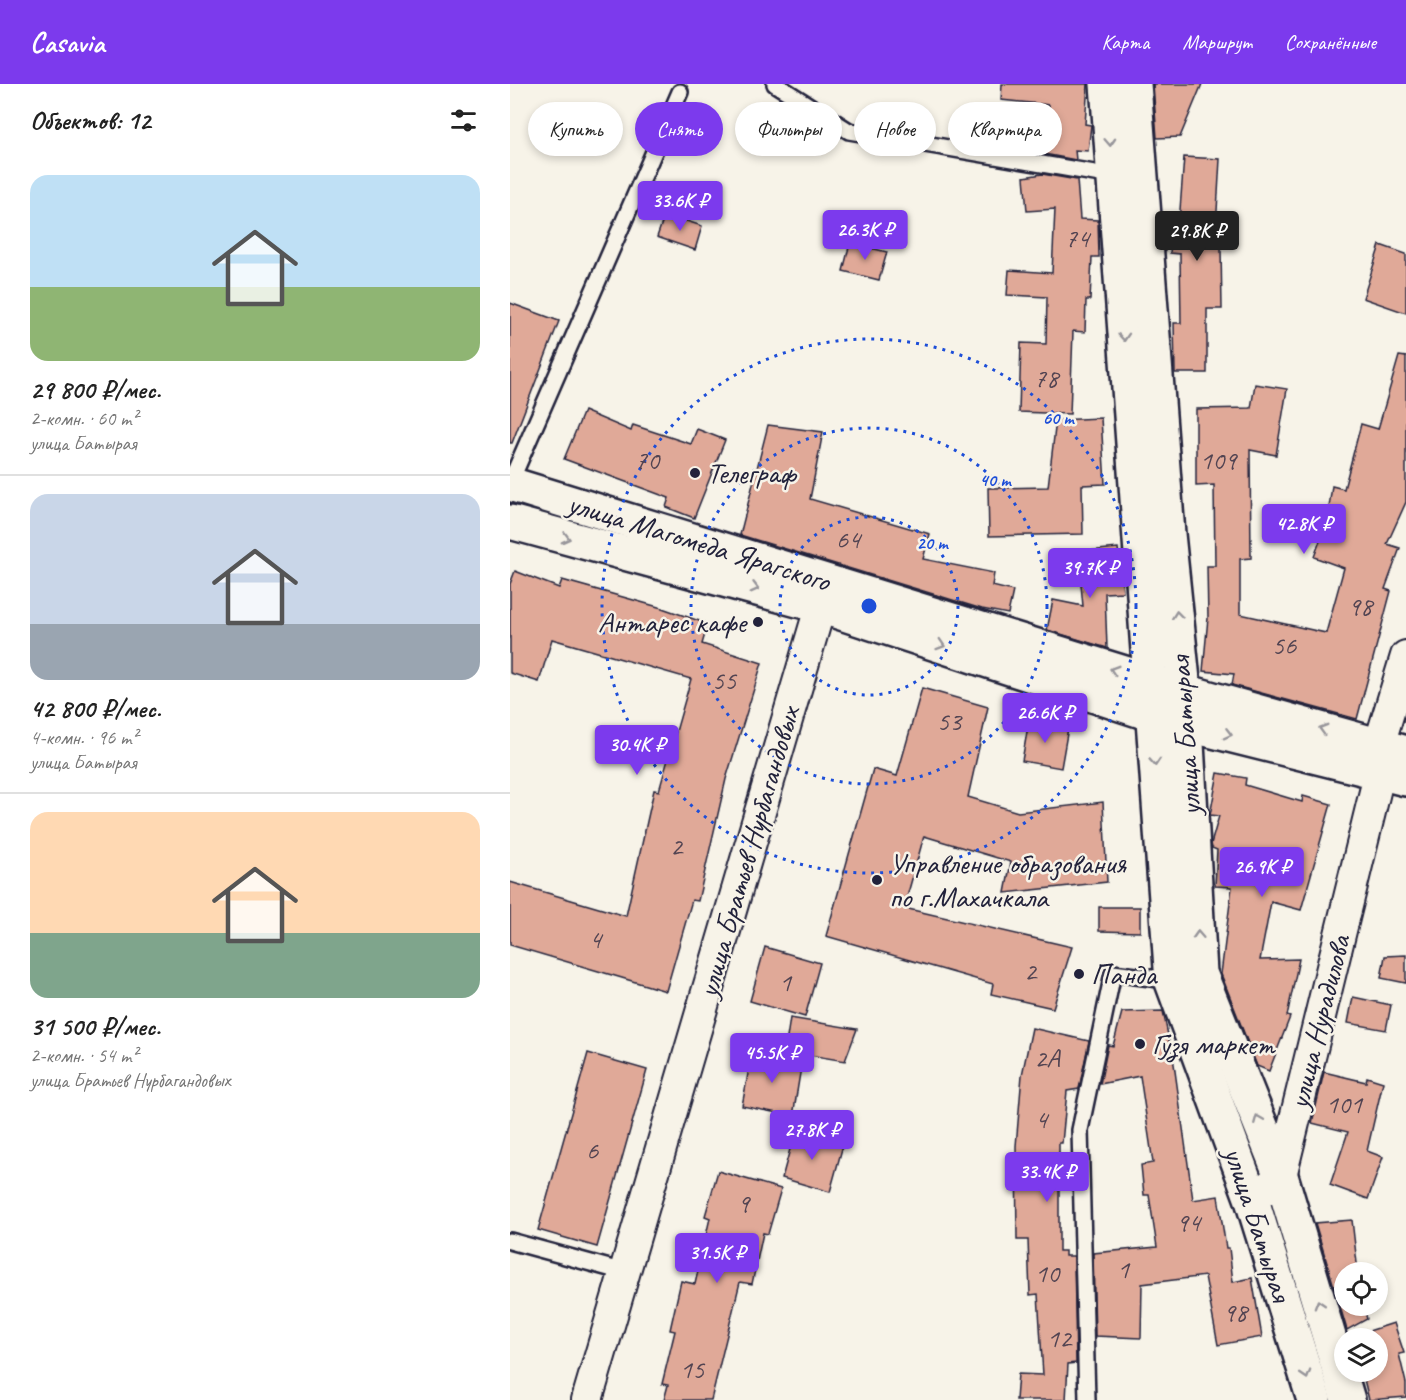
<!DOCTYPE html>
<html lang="ru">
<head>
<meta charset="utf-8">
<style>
  :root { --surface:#fff; --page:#f6f6f6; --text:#222; --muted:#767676; --line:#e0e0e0; --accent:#7c3aed }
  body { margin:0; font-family:Caveat,sans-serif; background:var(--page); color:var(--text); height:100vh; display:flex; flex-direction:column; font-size:22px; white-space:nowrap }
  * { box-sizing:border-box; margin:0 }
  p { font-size:20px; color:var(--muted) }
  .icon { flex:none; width:33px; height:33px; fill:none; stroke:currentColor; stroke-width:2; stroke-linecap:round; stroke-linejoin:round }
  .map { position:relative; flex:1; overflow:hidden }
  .panel { display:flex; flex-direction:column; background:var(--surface); width:510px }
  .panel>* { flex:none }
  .banner { position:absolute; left:18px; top:18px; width:570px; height:54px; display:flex; gap:12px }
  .fabs { position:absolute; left:824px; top:1178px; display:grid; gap:12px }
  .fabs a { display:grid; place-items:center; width:54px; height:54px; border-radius:50%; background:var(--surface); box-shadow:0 3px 9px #0003; font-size:30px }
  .price { position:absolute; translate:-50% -51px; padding:0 14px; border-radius:6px; background:var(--accent); color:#fff; font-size:20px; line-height:39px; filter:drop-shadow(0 2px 3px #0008) }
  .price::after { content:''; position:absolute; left:50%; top:36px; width:18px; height:14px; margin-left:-9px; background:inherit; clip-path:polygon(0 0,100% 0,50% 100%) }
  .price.active { background:#222; color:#fff }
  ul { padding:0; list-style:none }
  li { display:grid; align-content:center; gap:12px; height:318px; padding:0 30px }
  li+li { border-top:2px solid var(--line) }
  li span { display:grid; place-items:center; height:186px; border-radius:18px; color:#555 }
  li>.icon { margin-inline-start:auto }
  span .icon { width:108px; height:108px; fill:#fffc; stroke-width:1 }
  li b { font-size:26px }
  h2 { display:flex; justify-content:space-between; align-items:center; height:72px; padding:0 30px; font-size:26px }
  .pill { padding:0 21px; border-radius:27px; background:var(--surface); box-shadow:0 3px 9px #0003; font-size:21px; line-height:54px }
  .pill.active { background:var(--accent); color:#fff }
  header { display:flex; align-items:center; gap:36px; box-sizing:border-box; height:84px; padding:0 30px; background:var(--accent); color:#fff }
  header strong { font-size:28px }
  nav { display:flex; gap:33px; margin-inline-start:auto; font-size:21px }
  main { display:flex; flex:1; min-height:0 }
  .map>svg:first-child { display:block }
  .building { fill:#e0a998; stroke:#22223b; stroke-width:1.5 }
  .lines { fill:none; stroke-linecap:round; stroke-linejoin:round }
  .service-casing { stroke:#22223b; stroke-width:20 }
  .minor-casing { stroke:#22223b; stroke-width:34 }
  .primary-casing { stroke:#22223b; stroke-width:38 }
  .service { stroke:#f7f3e8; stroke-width:15 }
  .minor { stroke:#f7f3e8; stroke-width:30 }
  .primary { stroke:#f7f3e8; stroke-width:33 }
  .oneway { stroke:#97959a }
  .ring { fill:none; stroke:#1d4ed8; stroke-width:3; stroke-dasharray:3 6 }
  .poi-dot { fill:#22223b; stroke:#f7f3e8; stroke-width:2 }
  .labels { text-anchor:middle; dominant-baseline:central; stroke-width:5; stroke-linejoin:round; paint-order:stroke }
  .number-label { font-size:27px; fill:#524452 }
  .poi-label { font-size:30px; fill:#22223b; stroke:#f7f3e8; text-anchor:start }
  .street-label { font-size:30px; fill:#22223b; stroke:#f7f3e8 }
  .centre { fill:#1d4ed8; stroke:#f7f3e8; stroke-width:3 }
  .ring-label { font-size:18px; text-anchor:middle; font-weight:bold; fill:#1d4ed8; stroke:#f7f3e8; stroke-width:5; stroke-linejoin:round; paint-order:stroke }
</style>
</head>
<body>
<header>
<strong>Casavia</strong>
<nav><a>Карта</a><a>Маршрут</a><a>Сохранённые</a></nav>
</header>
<main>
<section class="panel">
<h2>Объектов: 12<svg class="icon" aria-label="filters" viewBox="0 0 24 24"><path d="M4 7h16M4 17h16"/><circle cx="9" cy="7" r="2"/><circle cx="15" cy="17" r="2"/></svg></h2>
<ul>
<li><span style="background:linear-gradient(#bfe0f5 60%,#8fb573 0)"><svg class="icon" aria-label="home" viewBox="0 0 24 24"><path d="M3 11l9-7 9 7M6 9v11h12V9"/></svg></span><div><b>29 800 ₽/мес.</b><p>2-комн. · 60 m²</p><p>улица Батырая</p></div></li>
<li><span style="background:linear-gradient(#c9d6e8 70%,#9aa5b1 0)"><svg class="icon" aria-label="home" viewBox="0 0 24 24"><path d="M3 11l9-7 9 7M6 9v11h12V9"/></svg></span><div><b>42 800 ₽/мес.</b><p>4-комн. · 96 m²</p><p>улица Батырая</p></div></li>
<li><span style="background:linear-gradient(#ffd9b3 65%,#7fa58c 0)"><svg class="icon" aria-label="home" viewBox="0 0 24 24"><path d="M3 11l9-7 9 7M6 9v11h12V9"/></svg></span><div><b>31 500 ₽/мес.</b><p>2-комн. · 54 m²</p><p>улица Братьев Нурбагандовых</p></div></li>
</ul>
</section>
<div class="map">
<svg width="896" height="1316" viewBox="0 0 896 1316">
  <rect width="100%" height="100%" fill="#f7f3e8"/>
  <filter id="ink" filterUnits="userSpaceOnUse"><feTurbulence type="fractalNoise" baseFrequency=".0167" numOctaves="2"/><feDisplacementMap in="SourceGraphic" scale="12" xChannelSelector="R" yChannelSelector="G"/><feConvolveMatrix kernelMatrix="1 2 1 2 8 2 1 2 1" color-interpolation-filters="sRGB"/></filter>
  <g filter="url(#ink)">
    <!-- building -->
    <g class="building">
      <path d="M492,0h86l-3,40 6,1 -3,26 -13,-1 1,10 -32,-6 5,-49 -48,-5z"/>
      <path d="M643,0h49l-22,53 -23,1z"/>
      <path d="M674,73l36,2 -4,69 7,1 -2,20 1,60h-15v64h-32l-1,-50h7l-1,-69 -10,-1 3,-31 6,1z"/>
      <path d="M532,90l35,6 3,39 18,1 1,37h-7l-2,43h-4l-1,32 -12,-1 -3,83 -51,-2 2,-69 25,1 1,-47 -40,-2 2,-25 43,3 3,-64 -28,2 -3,-34z"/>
      <path d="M155,130l37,12 -7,24 -38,-13z"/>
      <path d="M340,159l37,9 -8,28 -36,-9z"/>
      <path d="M870,161l26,9v59l-43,-15z"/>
      <path d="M0,219l49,18 -47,122h-2z"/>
      <path d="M889,272l7,1v145l-19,42 13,4 -15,41 6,2 -34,128 -125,-34 2,-11 -31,-3 5,-53 -1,-52h8l-1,-81 -18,1v-77l55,-1 4,-24 32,5 -11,66 -26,-5 1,108 -11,1v55l86,19 18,-65 -30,-11 13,-35 5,-36 12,3 17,-65 17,5z"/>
      <path d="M74,327l47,20 2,-6 58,19 6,-15 28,11 -31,78 -28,-11 3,-9 -105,-39z"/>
      <path d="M591,334l4,66 -23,1 1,49 -94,2 -1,-48 60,-1 8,-67z"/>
      <path d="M258,341l55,7 -13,67 120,35 -7,25 71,14 -2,13 21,5 -5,23 -26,-5 -242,-74z"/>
      <path d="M608,464l5,44 -18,1 2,55 -60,-18 6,-30 30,6 -5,-54z"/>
      <path d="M5,487l44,17 3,-8 100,28 46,16 -6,20 60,19 -36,116 -28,122 -6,-1 -26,91 -156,-46v-63l116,34 28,-126 5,1 32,-112 -139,-40 -13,43 -29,-9v-89z"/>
      <path d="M412,604l66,19 -20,90 50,15 85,-10 4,80 -102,11 6,-31 -87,-26 -19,68 -14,1 181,42 -19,61 -62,-14 2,-10 -167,-48 47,-167 24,7z"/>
      <path d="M519,636l39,8 -7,40 -39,-7z"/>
      <path d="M708,689l28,5 -1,7 57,17 1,-6 28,8 -30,106 -30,-8 -11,58 39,-1 -12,57 3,1 -21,54 -12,-5 -36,-92 11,-87 -17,-1 2,-36 -5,-2 -1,-4 8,-28 -9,-1z"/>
      <path d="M589,823h41v25l-41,-1z"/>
      <path d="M255,863l55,16 -15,54 -55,-16z"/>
      <path d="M896,871v28l-25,-5 4,-22z"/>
      <path d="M843,913l38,8 -5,25 -38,-7z"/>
      <path d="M653,927l11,53 19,136 25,-4 8,52h3l4,34 19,-4 10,59 -44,8 -13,-69 -63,8 -1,54 -46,-2 -2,-83 64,-6 -8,-52h-5l-3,-30 12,-2 -13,-87 -40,8 8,-39 5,1 9,-34z"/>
      <path d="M280,934l67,11 -12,32 -60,-10z"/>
      <path d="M522,944l57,13 -10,48 -12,2 -5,52h-3v108h6v5h9l2,107 -8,1 -2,36h-50l2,-26 25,1 -5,-81 -8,1 -2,-55h-11l-1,-94 6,-71z"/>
      <path d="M242,968l50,9 -9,55 -51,-10z"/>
      <path d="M78,969l59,17 -50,177 -59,-17z"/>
      <path d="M814,988l42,10 1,-5 16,5 -16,69 16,6 -15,42 -38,-14 18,-53 -36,-9z"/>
      <path d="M285,1047l48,14 -13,47 -48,-14z"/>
      <path d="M208,1087l63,18 -13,45 -5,-1 -11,51 -12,-2 -29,118h-47l4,-15 -6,-1 13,-53 -5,-1 11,-49 14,3 15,-66 -5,-2z"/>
      <path d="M842,1136l6,52h-14v33h19l4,14 -20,11 -32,-107z"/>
      <path d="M884,1239l10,30 -5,1 7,29v14l-37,3 -7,-29h15v-33l-24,-2z"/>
    </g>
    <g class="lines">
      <defs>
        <g id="service">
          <path d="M265,0l74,47 263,45"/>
          <path d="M0,399l170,-391"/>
          <path d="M0,1157l114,31"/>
          <path d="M577,1316l-7,-270 33,-157 61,8"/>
        </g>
        <g id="minor">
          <path d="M742,1116l29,-24 99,-405 -1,-26 27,-89"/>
          <path d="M77,1316l240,-816"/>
        </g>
        <g id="primary">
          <path d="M597,0l65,898 80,218 62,200"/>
          <path d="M624,0l34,450 16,156 16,283 81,203 67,224"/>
          <path d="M0,400l660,203 236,66"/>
          <path d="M0,438l310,84 349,114 237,59"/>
        </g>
      </defs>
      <!-- service casing -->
      <use href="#service" class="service-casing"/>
      <!-- minor casing -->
      <use href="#minor" class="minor-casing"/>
      <!-- primary casing -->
      <use href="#primary" class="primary-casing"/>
      <!-- service -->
      <use href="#service" class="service"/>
      <!-- minor -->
      <use href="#minor" class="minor"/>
      <!-- primary -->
      <use href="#primary" class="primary"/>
    </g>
    <!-- one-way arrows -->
    <defs><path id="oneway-chevron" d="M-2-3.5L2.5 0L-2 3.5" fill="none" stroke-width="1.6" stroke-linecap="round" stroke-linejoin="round" transform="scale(1.5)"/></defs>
    <g class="oneway">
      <use href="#oneway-chevron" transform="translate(600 58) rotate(87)"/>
      <use href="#oneway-chevron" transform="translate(614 253) rotate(86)"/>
      <use href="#oneway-chevron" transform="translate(56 454) rotate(15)"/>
      <use href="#oneway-chevron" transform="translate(245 504) rotate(15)"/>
      <use href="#oneway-chevron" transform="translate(667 531) rotate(-96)"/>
      <use href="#oneway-chevron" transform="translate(431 561) rotate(18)"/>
      <use href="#oneway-chevron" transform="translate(604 586) rotate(-163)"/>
      <use href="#oneway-chevron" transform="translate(813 645) rotate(-164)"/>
      <use href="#oneway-chevron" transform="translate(718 650) rotate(14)"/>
      <use href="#oneway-chevron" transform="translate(645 678) rotate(86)"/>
      <use href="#oneway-chevron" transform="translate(688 851) rotate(-93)"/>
      <use href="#oneway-chevron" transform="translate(748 1035) rotate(-112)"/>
      <use href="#oneway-chevron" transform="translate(809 1220) rotate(-107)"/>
      <use href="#oneway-chevron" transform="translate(796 1291) rotate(73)"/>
    </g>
  </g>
  <!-- distance rings -->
  <g class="ring">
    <circle cx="359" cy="522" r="89"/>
    <circle cx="359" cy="522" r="178"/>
    <circle cx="359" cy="522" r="267"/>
  </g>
  <!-- markers -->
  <g class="poi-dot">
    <circle cx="185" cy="389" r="6"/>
    <circle cx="248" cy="538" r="6"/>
    <circle cx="367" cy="796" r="6"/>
    <circle cx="569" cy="890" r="6"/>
    <circle cx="630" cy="960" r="6"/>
  </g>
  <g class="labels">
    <!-- number labels -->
    <g class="number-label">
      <text x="567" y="154">74</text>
      <text x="536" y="294">78</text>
      <text x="137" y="376">70</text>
      <text x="708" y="376">109</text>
      <text x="338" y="455">64</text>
      <text x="850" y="522">98</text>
      <text x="774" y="561">56</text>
      <text x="214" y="596">55</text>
      <text x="439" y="637">53</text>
      <text x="166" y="762">2</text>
      <text x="85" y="855">4</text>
      <text x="520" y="887">2</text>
      <text x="275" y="898">1</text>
      <text x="537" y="974">2А</text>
      <text x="834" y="1020">101</text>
      <text x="531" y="1035">4</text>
      <text x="82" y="1066">6</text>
      <text x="233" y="1119">9</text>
      <text x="678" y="1138">94</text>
      <text x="613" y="1185">1</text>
      <text x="537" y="1189">10</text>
      <text x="725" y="1228">98</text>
      <text x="549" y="1254">12</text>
      <text x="182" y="1285">15</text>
    </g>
    <!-- poi labels -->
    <g class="poi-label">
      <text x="197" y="389">Телеграф</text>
      <text x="236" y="538" text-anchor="end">Антарес кафе</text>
      <text x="379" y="779">Управление образования<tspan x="379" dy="34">по г.Махачкала</tspan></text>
      <text x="581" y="890">Панда</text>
      <text x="642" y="960">Гузя маркет</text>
    </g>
    <!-- street labels -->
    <g class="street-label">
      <text transform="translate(189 458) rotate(17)">улица Магомеда Ярагского</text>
      <text transform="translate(675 652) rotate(-94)">улица Батырая</text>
      <text transform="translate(238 768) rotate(-74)">улица Братьев Нурбагандовых</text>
      <text transform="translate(809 938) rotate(-76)">улица Нурадилова</text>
      <text transform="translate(748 1140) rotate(72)">улица Батырая</text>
    </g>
  </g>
  <circle cx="359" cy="522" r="9" class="centre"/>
  <g class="ring-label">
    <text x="548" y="340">60 m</text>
    <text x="485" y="402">40 m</text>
    <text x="422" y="465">20 m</text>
  </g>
</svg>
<div class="fabs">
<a><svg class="icon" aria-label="locate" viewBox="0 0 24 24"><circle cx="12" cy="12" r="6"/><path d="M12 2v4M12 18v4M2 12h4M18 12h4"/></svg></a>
<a><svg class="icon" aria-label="layers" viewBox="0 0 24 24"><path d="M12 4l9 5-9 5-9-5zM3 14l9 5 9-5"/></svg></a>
</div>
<b class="price" style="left:170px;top:148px">33.6K ₽</b>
<b class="price" style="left:355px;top:177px">26.3K ₽</b>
<b class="price active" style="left:687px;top:178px">29.8K ₽</b>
<b class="price" style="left:794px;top:471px">42.8K ₽</b>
<b class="price" style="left:580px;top:515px">39.7K ₽</b>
<b class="price" style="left:535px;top:660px">26.6K ₽</b>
<b class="price" style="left:127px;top:692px">30.4K ₽</b>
<b class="price" style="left:752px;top:814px">26.9K ₽</b>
<b class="price" style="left:262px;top:1000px">45.5K ₽</b>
<b class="price" style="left:302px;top:1077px">27.8K ₽</b>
<b class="price" style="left:537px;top:1119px">33.4K ₽</b>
<b class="price" style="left:207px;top:1200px">31.5K ₽</b>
<div class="banner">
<a class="pill">Купить</a>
<a class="pill active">Снять</a>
<a class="pill">Фильтры</a>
<a class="pill">Новое</a>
<a class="pill">Квартира</a>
</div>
</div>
</main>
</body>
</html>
